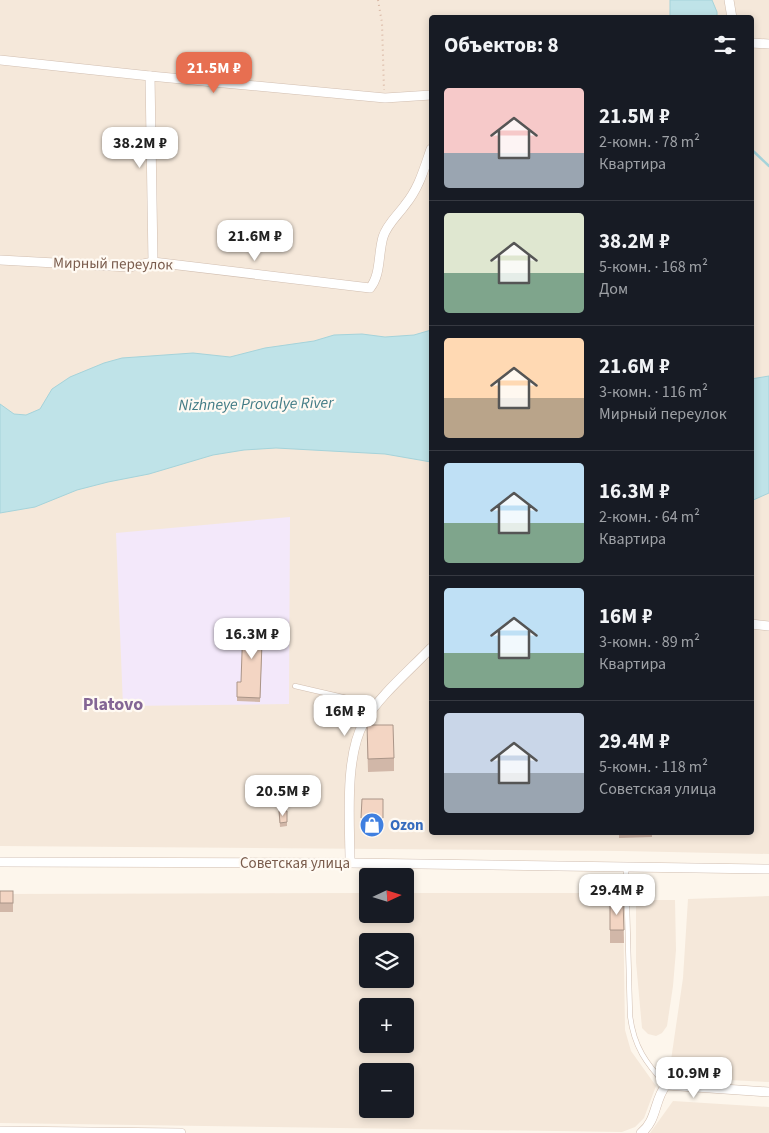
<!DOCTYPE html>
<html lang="ru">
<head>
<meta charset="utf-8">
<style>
  :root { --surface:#171b24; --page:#242831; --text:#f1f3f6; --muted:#9ea1a6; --line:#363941; --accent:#e76f51 }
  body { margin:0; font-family:"Source Sans 3",sans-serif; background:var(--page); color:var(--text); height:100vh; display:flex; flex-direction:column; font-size:19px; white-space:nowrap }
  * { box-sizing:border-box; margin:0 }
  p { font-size:16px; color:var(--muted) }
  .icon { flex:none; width:28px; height:28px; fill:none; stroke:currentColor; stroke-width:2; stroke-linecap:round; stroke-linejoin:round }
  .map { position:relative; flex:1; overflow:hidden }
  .details { position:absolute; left:429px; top:15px; width:325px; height:820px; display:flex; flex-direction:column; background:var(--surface); border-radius:5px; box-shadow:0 2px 8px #0003 }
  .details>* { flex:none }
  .needle { width:32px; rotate:86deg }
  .buttons { position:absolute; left:359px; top:868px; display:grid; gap:10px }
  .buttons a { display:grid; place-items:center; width:55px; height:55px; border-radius:5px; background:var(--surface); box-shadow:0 2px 8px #0003; font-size:25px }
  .price { position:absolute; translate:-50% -42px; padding:0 11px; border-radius:10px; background:#fff; color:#222; font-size:16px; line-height:32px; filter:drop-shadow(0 1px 2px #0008) }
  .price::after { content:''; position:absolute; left:50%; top:30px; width:15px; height:11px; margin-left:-8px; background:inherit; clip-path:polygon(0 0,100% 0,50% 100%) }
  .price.active { background:var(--accent); color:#fff }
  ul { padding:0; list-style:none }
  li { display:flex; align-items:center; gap:15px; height:125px; padding:0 15px }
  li+li { border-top:1px solid var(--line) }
  li span { display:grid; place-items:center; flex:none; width:140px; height:100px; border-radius:5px; color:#555 }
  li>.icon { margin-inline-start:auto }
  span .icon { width:60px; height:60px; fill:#fffc; stroke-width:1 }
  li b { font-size:21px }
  h2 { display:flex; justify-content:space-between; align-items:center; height:60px; padding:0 15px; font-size:21px }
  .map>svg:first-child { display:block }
  .residential { fill:#f5e8da; fill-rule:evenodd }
  .education { fill:#f3e8fa }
  .water { fill:#bfe3e8; stroke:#a5d3da }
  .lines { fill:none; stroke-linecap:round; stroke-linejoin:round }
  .stream { stroke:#a5d3da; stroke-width:2.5 }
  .service-casing { stroke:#d1beb0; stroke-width:5.5 }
  .minor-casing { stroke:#d1beb0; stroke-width:10 }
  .path { stroke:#d9b8a5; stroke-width:2; stroke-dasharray:1 4; stroke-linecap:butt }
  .service { stroke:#fff; stroke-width:4.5 }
  .minor { stroke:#fff; stroke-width:9 }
  .wall { fill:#d1b7a8 }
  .building { fill:#f3d5c3; stroke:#aa9588 }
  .labels { text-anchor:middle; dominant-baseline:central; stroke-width:4.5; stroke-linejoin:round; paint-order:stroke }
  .street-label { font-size:15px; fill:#7a5c4d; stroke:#fffaf3 }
  .shop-label { font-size:15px; font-weight:bold; fill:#366cbe; stroke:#fffaf3; text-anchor:start }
  .water-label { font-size:16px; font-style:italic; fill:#437c86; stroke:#fffaf3 }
  .quarter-label { font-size:18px; font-weight:bold; fill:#846695; stroke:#fffaf3 }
</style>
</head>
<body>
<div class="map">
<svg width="769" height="1133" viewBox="0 0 769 1133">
  <rect width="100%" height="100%" fill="#fdf6ec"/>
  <!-- residential -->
  <g class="residential">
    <path d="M0,0h769v854l-148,-3 -621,-5zM431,18h320v814h-320z"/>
    <path d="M367,893l1,21h37v-21h214l4,4 2,133 6,21 25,35 -12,32 -9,9 -13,5 -622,-9v-229zM368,941h37v38h-37zM368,1006h37v38h-37zM368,1071h37v38h-37z"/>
    <path d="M769,896v186l-81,-4 -13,-5 -5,-6 13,-89 5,-79z"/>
    <path d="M636,900h39l1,50 -3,36 -6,40 -5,7 -6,3 -8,-2 -6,-6 -6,-66z"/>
    <path d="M673,1101l96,6v26h-119z"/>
  </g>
  <!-- education -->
  <path class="education" d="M290,517l-1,187 -166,2 -7,-173z"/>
  <!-- water -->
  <g class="water">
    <path d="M670,0h42l5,12v5h-47z"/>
    <path d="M431,330v132l-46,-8 -109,-6 -32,2 -31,5 -64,19 -41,8 -31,8 -42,17 -35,6v-109l14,10 12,1 14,-6 12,-20 18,-12 34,-14 18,-5 71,-5 37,4 35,-9 49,-7 20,-6 28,-1 23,3 29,-2z"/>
    <path d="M769,376v117l-18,8v-122z"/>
  </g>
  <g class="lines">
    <!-- stream -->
    <path class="stream" d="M751,149l18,17"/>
    <defs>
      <g id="service">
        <path d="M295,686l56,13 21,10"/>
        <path d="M626,868l4,148c4,31 16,47 36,69"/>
      </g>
      <g id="minor">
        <path d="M729,0l3,18"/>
        <path d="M751,43l18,1"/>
        <path d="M0,60l150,16 235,22 46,-3"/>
        <path d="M150,76l3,186"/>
        <path d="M0,260l129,7 24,-5 217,26c11,-13 8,-34 13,-51 4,-13 15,-22 22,-32 14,-17 19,-36 26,-56"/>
        <path d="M751,624l18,2"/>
        <path d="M0,862l350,1 419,6"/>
        <path d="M350,863c0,-40 -6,-106 14,-141 15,-26 46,-52 67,-74"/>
        <path d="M0,1131l181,2"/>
        <path d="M641,1133c16,-12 13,-33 25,-48l103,7"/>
      </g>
    </defs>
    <!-- service casing -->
    <use href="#service" class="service-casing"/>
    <!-- minor casing -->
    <use href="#minor" class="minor-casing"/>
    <!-- path -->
    <path class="path" d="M378,0l4,23 2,67"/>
    <!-- service -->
    <use href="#service" class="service"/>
    <!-- minor -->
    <use href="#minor" class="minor"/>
  </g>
  <!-- wall -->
  <g class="wall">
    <path d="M266,624v24h-4l-2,54 -23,-1v-19h4z"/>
    <path d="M367,738l27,20v13l-26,1z"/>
    <path d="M362,799h21v31h-22z"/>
    <path d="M279,811h8v15l-7,1z"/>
    <path d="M619,832h33v5l-33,1z"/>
    <rect x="0" y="891" width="13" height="21"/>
    <path d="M610,902h13l1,41h-14z"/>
  </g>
  <!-- building -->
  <g class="building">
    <path d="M243,623l23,1v20l-4,-1 -2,55 -23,-1v-15h4z"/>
    <path d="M367,725h26l1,33 -26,1z"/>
    <path d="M362,799h21v19h-22z"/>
    <path d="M279,811h8v11l-7,1z"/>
    <rect x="0" y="891" width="13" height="12"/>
    <path d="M610,902h13l1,28h-14z"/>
  </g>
  <!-- icons -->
  <defs>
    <symbol id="shop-disc" viewBox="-11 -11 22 22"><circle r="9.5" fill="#3f7fe0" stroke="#fffaf3"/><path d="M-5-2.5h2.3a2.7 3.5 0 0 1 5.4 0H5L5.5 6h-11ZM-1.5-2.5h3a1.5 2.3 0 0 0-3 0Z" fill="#fff"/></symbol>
  </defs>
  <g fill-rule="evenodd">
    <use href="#shop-disc" x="358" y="811" width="28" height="28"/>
  </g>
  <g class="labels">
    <!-- street labels -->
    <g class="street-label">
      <text transform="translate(113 264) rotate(1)">Мирный переулок</text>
      <text x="295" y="863">Советская улица</text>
    </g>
    <!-- shop labels -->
    <g class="shop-label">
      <text x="390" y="825">Ozon</text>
    </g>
    <!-- water labels -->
    <g class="water-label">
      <text transform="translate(256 404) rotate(-1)">Nizhneye Provalye River</text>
    </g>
    <!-- quarter labels -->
    <g class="quarter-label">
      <text x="113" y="704">Platovo</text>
    </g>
  </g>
</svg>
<div class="buttons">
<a><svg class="needle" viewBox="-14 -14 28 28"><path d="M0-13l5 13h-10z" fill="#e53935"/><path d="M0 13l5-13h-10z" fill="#9ea1a6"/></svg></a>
<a><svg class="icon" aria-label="layers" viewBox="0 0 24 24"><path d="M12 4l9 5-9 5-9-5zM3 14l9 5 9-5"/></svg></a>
<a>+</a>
<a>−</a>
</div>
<b class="price active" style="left:214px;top:94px">21.5M ₽</b>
<b class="price" style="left:140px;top:169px">38.2M ₽</b>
<b class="price" style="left:255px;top:262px">21.6M ₽</b>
<b class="price" style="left:252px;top:660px">16.3M ₽</b>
<b class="price" style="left:345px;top:737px">16M ₽</b>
<b class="price" style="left:283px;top:817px">20.5M ₽</b>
<b class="price" style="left:617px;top:916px">29.4M ₽</b>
<b class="price" style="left:694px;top:1099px">10.9M ₽</b>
<section class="details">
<h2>Объектов: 8<svg class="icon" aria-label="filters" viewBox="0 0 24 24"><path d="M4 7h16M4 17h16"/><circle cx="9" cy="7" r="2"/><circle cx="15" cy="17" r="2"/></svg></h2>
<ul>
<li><span style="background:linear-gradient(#f6c9c9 65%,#9aa5b1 0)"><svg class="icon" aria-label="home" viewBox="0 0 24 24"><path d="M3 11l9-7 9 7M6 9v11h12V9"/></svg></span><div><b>21.5M ₽</b><p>2-комн. · 78 m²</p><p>Квартира</p></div></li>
<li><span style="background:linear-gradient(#dfe7d0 60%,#7fa58c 0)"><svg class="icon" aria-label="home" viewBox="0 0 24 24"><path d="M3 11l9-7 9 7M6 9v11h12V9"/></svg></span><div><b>38.2M ₽</b><p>5-комн. · 168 m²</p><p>Дом</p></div></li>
<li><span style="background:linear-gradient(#ffd9b3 60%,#b9a48a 0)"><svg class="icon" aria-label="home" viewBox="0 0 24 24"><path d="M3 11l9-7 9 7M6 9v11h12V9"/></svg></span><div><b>21.6M ₽</b><p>3-комн. · 116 m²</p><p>Мирный переулок</p></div></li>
<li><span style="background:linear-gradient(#bfe0f5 60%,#7fa58c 0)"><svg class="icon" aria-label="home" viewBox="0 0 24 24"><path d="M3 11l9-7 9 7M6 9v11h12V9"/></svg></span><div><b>16.3M ₽</b><p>2-комн. · 64 m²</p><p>Квартира</p></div></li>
<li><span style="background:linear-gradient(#bfe0f5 65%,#7fa58c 0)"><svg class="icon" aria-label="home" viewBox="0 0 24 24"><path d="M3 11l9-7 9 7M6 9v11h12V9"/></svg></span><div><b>16M ₽</b><p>3-комн. · 89 m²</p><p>Квартира</p></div></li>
<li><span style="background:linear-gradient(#c9d6e8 60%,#9aa5b1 0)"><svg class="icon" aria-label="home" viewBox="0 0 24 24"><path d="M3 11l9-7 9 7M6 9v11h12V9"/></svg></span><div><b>29.4M ₽</b><p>5-комн. · 118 m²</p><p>Советская улица</p></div></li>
</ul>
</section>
</div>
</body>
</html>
